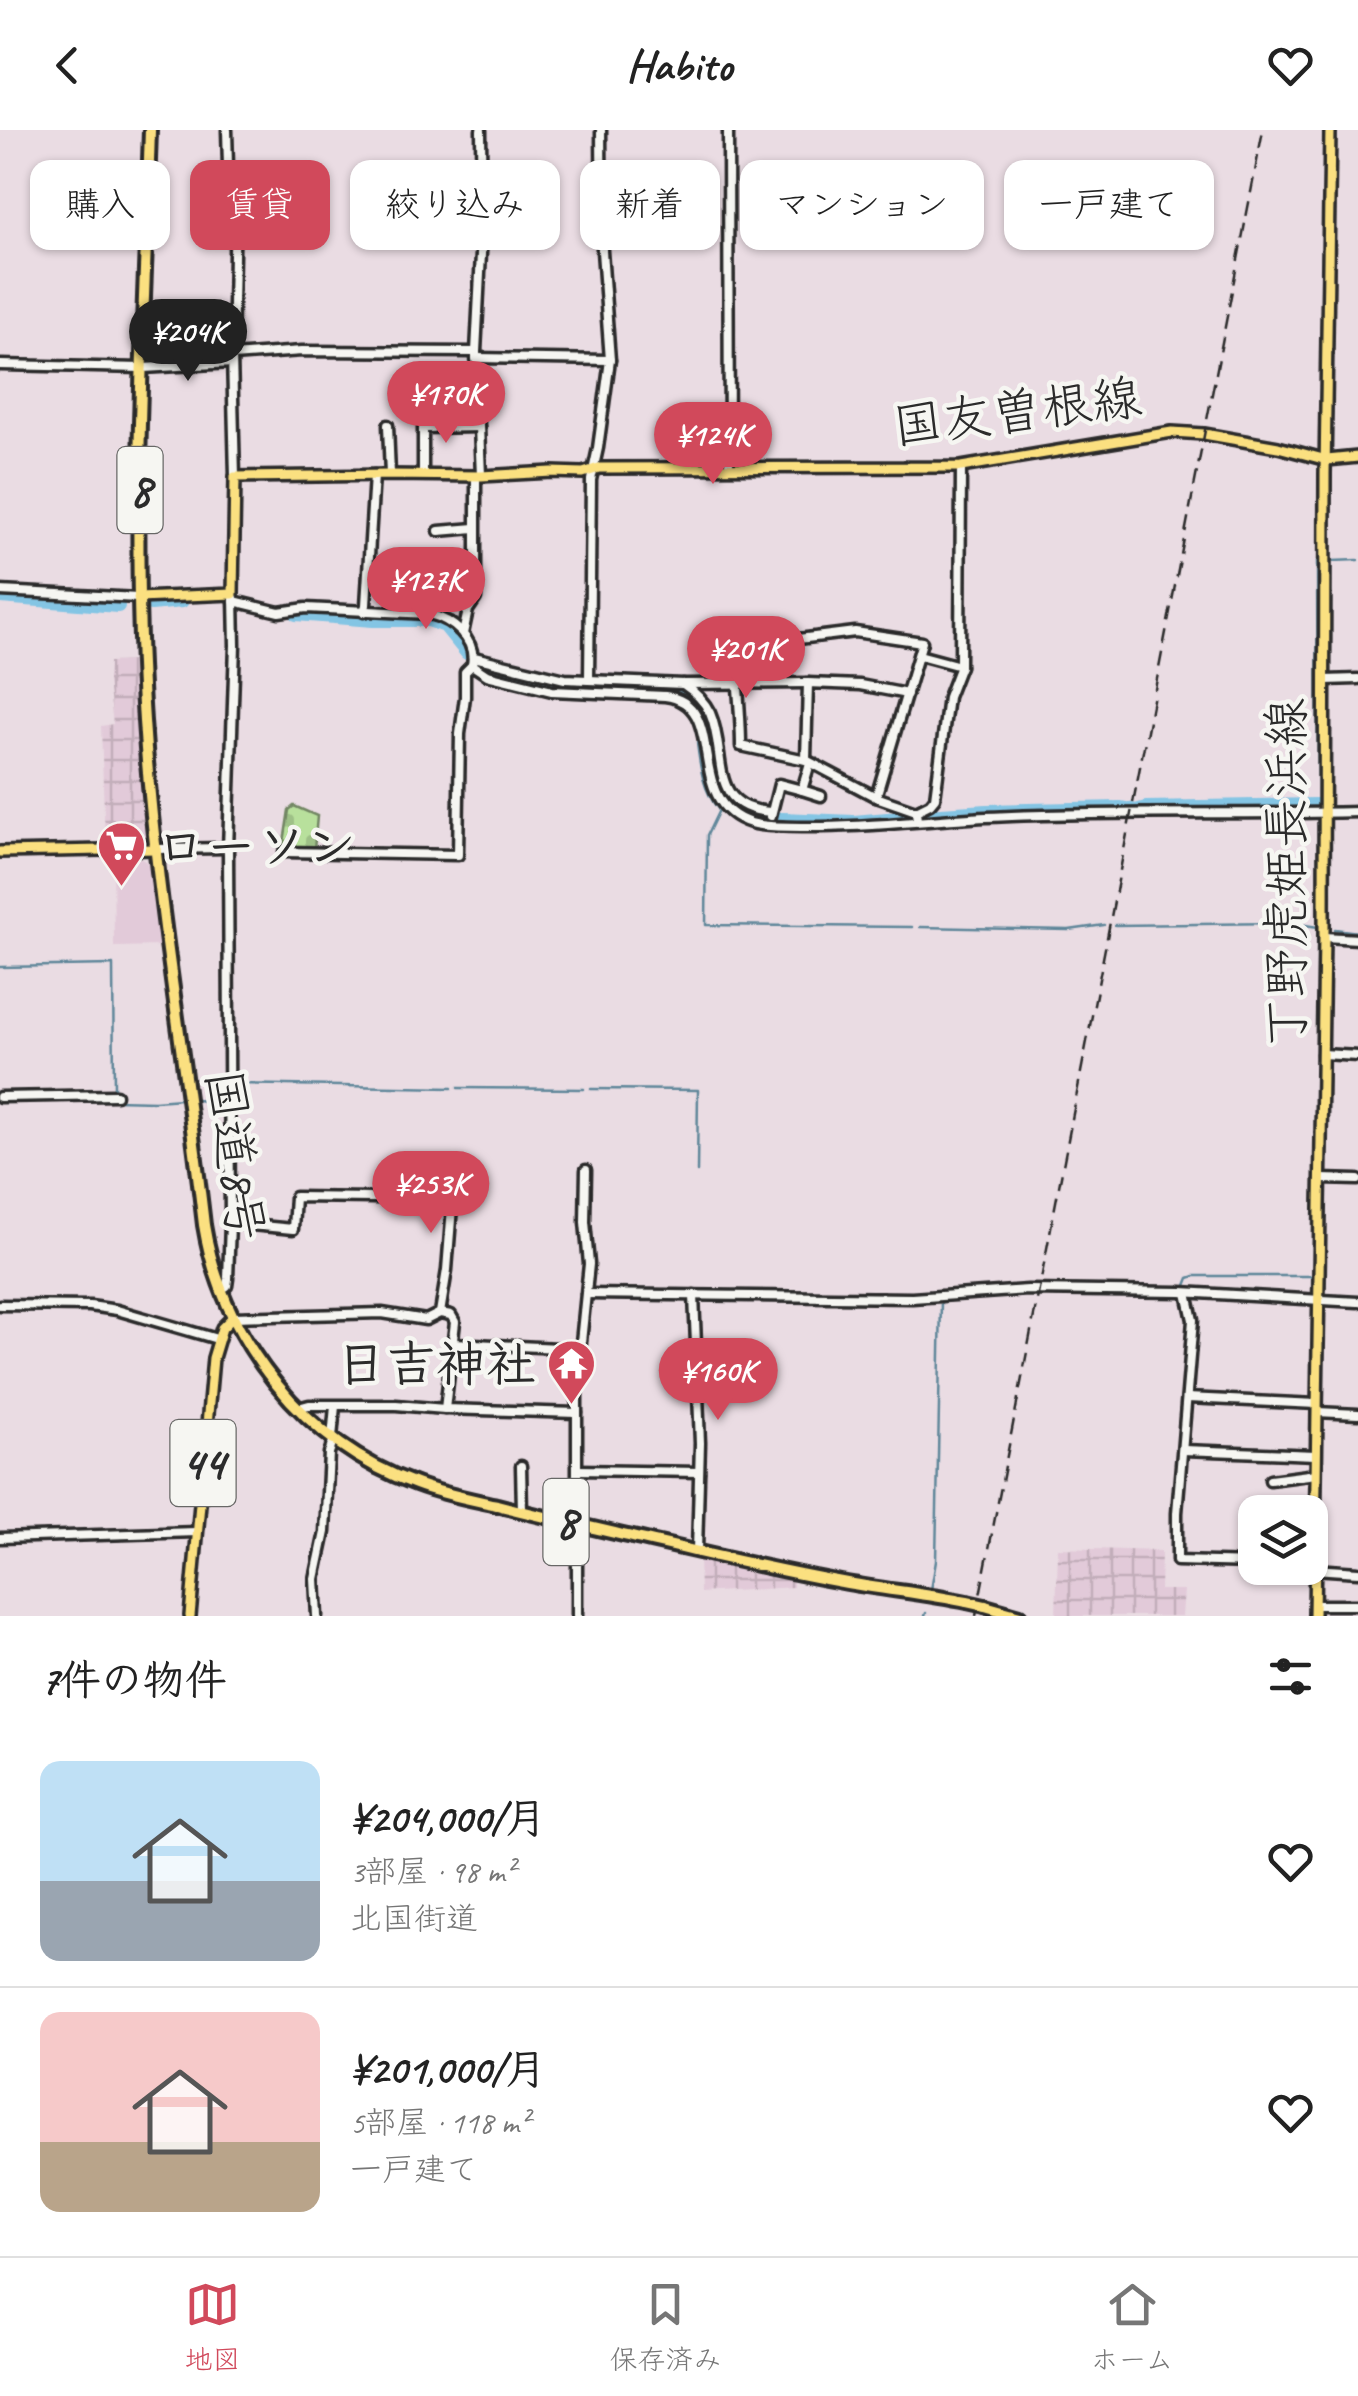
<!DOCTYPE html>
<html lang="ja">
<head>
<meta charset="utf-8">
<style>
  :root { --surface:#fff; --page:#f2f2f2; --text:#222; --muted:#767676; --line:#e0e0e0; --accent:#d1495b }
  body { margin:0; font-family:Caveat,"Klee One",sans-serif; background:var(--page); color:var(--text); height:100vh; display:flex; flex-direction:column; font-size:38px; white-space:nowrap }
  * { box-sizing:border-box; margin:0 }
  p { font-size:32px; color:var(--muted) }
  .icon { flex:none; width:55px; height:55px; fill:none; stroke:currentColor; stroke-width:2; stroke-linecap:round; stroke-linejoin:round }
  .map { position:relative; height:1486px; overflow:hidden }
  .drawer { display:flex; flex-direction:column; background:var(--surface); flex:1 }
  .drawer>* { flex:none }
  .hud { position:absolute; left:30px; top:30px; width:1300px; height:90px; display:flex; gap:20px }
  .buttons { position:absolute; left:1238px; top:1365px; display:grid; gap:20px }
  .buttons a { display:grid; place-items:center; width:90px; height:90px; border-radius:20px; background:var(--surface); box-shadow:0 2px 8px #0004; font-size:50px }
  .price { position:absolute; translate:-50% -85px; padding:0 22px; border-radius:35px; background:var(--accent); color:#fff; font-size:32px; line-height:65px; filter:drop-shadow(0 2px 5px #0008) }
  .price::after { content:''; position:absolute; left:50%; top:60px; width:30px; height:22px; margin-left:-15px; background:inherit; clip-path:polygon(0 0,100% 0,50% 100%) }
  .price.on { background:#222; color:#fff }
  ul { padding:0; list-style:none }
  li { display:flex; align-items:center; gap:30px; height:250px; padding:0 40px }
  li+li { border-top:2px solid var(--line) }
  li span { display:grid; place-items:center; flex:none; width:280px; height:200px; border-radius:20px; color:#555 }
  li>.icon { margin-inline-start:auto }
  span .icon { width:120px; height:120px; fill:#fffc; stroke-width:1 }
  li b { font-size:42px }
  h2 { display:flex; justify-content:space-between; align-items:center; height:120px; padding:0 40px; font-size:42px }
  .chip { padding:0 35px; border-radius:20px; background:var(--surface); box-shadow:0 2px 8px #0004; font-size:35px; line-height:90px }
  .chip.on { background:var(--accent); color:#fff }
  header { display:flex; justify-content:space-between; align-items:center; height:130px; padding:0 40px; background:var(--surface); font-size:45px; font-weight:800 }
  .menu { display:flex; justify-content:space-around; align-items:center; height:140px; border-top:2px solid var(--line); background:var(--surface); font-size:28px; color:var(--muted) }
  .menu a { display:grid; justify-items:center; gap:5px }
  .menu .on { color:var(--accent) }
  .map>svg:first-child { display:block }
  .built { fill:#e2cad9 }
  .industrial { fill:url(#industrial-grid) }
  .cemetery { fill:url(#cemetery-stones); stroke:#728664; stroke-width:2.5 }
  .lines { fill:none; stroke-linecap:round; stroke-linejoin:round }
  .stream { stroke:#60879a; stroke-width:2.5 }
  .river { stroke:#84c5e4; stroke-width:14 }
  .minor-casing { stroke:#2b2b2b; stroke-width:15 }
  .major-casing { stroke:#2b2b2b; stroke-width:16 }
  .highway-casing { stroke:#2b2b2b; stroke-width:18 }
  .minor { stroke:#f6f6f2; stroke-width:8 }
  .major { stroke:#fbe080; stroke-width:9 }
  .highway { stroke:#fbe080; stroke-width:10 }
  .rail { stroke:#2b2b2b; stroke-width:2.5; stroke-dasharray:15 8; stroke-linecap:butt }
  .highway-bridge-casing { stroke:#2b2b2b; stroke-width:18; stroke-linecap:butt }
  .highway-bridge { stroke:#fbe080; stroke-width:10 }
  .labels { text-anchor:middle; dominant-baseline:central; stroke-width:9; stroke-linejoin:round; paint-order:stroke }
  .shield { fill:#f6f6f2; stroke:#686867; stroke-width:2.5 }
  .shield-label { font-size:48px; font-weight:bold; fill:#2b2b2b }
  .street-label { font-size:50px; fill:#2b2b2b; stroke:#f6f6f2 }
  .poi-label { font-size:50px; font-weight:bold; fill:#2b2b2b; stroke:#f6f6f2; text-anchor:start }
</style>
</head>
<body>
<header><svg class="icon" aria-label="back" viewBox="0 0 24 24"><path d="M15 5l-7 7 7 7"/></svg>Habito<svg class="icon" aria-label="heart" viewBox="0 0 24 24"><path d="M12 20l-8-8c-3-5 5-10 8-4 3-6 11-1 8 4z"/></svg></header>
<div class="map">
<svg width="1358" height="1486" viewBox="0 0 1358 1486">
  <defs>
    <pattern id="industrial-grid" width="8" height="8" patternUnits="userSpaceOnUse" patternTransform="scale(2.5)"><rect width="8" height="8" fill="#e2cad9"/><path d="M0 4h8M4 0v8" fill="none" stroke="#c2aeba"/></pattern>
    <pattern id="cemetery-stones" width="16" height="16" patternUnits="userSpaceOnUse" patternTransform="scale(2.5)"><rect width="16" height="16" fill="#b8e09c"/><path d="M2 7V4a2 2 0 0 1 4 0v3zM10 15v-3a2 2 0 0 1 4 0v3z" fill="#9ec087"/></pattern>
  </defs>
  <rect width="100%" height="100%" fill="#eadce3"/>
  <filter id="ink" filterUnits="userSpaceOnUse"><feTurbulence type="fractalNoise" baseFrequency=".01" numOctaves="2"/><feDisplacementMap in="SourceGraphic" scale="20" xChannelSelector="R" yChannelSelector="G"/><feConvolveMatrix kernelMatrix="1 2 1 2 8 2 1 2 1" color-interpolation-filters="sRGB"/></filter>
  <g filter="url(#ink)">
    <!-- built -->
    <path class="built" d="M113,727h25l10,6 6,13 8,70 -48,1z"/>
    <!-- industrial -->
    <g class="industrial">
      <path d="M134,531l14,163 -2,12 -5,6 -36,2 -4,-118 12,-2 -5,-43 1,-19z"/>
      <path d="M1058,1418l103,3 -1,39h24l-2,26h-126z"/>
      <path d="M699,1427l82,20 12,4v6l-93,6z"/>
    </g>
    <!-- cemetery -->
    <path class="cemetery" d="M294,676l23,10 -3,34 -31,-1 6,-39z"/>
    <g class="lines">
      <!-- stream -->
      <g class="stream">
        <path d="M1317,431l1,248"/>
        <path d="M1332,431l26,-1"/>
        <path d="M700,612l-3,1c3,24 6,48 22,67l-12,25 -1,90 206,2"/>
        <path d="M708,612l2,-1"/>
        <path d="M1318,687v108"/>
        <path d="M1115,795l177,-2 26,4"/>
        <path d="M920,797l149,3 35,-5"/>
        <path d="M1335,799l23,3"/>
        <path d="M0,837l113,-2 1,125"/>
        <path d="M234,954l218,4"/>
        <path d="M458,958l126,1"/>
        <path d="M591,959l107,1 -1,82"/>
        <path d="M114,970l41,1 26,-2"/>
        <path d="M196,970l29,3"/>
        <path d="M1185,1158l4,-10 6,-2h116"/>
        <path d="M948,1170l82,-6 151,2"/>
        <path d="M931,1460l5,-29 5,-260"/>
        <path d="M925,1486l1,-3"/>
      </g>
      <!-- river -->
      <g class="river">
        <path d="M0,467l118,9"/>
        <path d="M151,474l31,-3"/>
        <path d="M296,484l77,6h55l17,6 22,27"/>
        <path d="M480,535l73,20 119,6c68,18 10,103 87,127l95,4 56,-5"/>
        <path d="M926,685l61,-4 133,-3 16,3 10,-3 171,-3"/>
      </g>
      <defs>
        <g id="minor">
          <path d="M227,0l1,36 7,38 -3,152 3,121"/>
          <path d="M728,0l1,337"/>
          <path d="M476,222l6,-118 -1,-104"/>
          <path d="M232,226l70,-5 174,1 5,124"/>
          <path d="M476,228l134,2"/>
          <path d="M0,235l143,3 89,-5"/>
          <path d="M388,295l2,50"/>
          <path d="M423,345v-47l56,-1"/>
          <path d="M439,401l36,-3"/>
          <path d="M0,461l138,7"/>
          <path d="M234,471l45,11 27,-4 123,6c23,6 48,25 43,51l15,10 65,16 113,5c66,8 16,106 86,127 17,5 36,3 53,4 61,1 121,-7 182,-10 124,-6 248,-2 372,-5"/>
          <path d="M364,482l2,-7 8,-130"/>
          <path d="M855,502l67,10 -46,155 -70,-37 -65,-14c0,-36 -5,-71 -6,-107l31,4z"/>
          <path d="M463,504l5,-24 8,-12v-122"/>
          <path d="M919,525l41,11"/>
          <path d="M474,527l91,22 118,5 125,-1"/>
          <path d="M589,550l2,-200 7,-32 12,-88 -8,-109 -1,-121"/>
          <path d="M1325,550l33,-1"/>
          <path d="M683,554c12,8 21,16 27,29 18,41 -4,95 61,99"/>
          <path d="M806,630l2,-77 52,2 47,9"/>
          <path d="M802,660l19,6"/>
          <path d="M876,667l40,14"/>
          <path d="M771,686l8,-32 23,6 8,-27"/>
          <path d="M917,691l-1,-10 14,-7 5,-6 13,-101 12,-31 1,-199"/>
          <path d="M156,719l72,-1"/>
          <path d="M284,722l174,3 2,-121 5,-37v-25l7,-7"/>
          <path d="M1324,807l34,2"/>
          <path d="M1322,924l36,2"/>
          <path d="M0,967l116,-2"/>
          <path d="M1321,1049l37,1"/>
          <path d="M230,1093l63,6 2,-32 157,2"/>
          <path d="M221,1160l6,-4 1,-7 2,-56 -2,-374 7,-204 -1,-47"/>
          <path d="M1187,1163l6,27 -16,193v48l78,2"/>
          <path d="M586,1164l326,4 116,-8 153,2 177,10"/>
          <path d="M694,1165l6,148 -3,108"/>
          <path d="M0,1175l90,1 27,4 100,29"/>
          <path d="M440,1183l7,-43 8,-101"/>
          <path d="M233,1187l149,-4 44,7 14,-7 11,2 4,7 -10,87 132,4"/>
          <path d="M454,1213l126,6"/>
          <path d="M1187,1268l130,6"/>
          <path d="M298,1278l11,-3h87l49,4"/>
          <path d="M1317,1282l41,2"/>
          <path d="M332,1308l3,-32"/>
          <path d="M1183,1320l133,5"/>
          <path d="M521,1336l1,45"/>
          <path d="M578,1340l121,2"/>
          <path d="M1270,1350l46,-6"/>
          <path d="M0,1408l197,-6"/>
          <path d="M1314,1439l44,3"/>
          <path d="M1314,1475h44"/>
          <path d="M317,1486l-2,-37 10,-47 4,-79 5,-14"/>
          <path d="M577,1486v-235l12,-117 -4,-42 1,-52"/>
        </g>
        <g id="major">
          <path d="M138,468l95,-4 2,-117 155,-2 91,1 71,-4 31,1 16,-5 362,-1 211,-35 32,2 74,13 49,13 31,-3"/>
          <path d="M0,722l156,-3"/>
          <path d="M190,1486l23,-258 9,-30 11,-11"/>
          <path d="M1314,1486l10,-679 1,-463 5,-344"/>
        </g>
        <g id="highway">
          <path d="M150,0c-6,196 -19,395 -6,591 11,169 41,337 60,504 19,116 101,219 212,259 26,10 54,15 81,21 42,11 84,20 126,30 74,16 149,35 224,48 40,7 80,11 120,19"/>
          <path d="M985,1476l35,10"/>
        </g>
      </defs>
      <!-- minor casing -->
      <use href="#minor" class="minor-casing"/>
      <!-- major casing -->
      <use href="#major" class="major-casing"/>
      <!-- highway casing -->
      <use href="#highway" class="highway-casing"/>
      <!-- minor -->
      <use href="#minor" class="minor"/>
      <!-- major -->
      <use href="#major" class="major"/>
      <!-- highway -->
      <use href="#highway" class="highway"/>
      <!-- rail -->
      <path class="rail" d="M976,1486l287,-1486"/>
      <defs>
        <path id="highway-bridge" d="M967,1472l18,4"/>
      </defs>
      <!-- highway-bridge casing -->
      <use href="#highway-bridge" class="highway-bridge-casing"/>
      <!-- highway-bridge -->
      <use href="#highway-bridge" class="highway-bridge"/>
    </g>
  </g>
  <!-- icons -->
  <defs>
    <symbol id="supermarket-pin" viewBox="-11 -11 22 30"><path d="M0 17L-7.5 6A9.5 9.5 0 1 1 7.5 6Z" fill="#d1495b" stroke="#f6f6f2"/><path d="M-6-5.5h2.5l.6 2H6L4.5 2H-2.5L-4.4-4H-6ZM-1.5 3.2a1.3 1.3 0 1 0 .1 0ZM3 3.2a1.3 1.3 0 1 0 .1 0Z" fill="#fff"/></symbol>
    <symbol id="temple-pin" viewBox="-11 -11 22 30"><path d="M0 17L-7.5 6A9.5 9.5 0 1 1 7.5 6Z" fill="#d1495b" stroke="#f6f6f2"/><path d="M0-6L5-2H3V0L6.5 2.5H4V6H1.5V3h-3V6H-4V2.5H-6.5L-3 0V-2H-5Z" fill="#fff"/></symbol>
  </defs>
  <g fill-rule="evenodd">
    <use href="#supermarket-pin" x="94" y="688" width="55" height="75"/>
    <use href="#temple-pin" x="544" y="1206" width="55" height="75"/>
  </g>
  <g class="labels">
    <!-- shield labels -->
    <g class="shield">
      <rect x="117.5" y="317" width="45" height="86" rx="8"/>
      <rect x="170.5" y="1290" width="65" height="86" rx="8"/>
      <rect x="543.5" y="1349" width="45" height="86" rx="8"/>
    </g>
    <g class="shield-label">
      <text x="140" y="360">8</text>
      <text x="203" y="1333">44</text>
      <text x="566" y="1392">8</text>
    </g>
    <!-- street labels -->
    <g class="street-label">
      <text transform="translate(1017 282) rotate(-7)">国友曽根線</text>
      <text transform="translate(1286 743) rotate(-90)">丁野虎姫長浜線</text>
      <text transform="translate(235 1025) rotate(82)">国道8号</text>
    </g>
    <!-- poi labels -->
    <g class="poi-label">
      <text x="156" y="716">ローソン</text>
      <text x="536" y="1234" text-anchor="end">日吉神社</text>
    </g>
  </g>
</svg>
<div class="buttons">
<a><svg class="icon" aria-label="layers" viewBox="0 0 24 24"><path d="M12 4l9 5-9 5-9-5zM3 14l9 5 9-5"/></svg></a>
</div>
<b class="price on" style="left:188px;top:254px">¥204K</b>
<b class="price" style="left:446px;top:316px">¥170K</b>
<b class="price" style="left:713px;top:357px">¥124K</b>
<b class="price" style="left:426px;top:502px">¥127K</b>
<b class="price" style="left:746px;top:571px">¥201K</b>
<b class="price" style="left:431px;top:1106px">¥253K</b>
<b class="price" style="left:718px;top:1293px">¥160K</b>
<div class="hud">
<a class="chip">購入</a>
<a class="chip on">賃貸</a>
<a class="chip">絞り込み</a>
<a class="chip">新着</a>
<a class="chip">マンション</a>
<a class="chip">一戸建て</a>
</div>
</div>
<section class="drawer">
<h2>7件の物件<svg class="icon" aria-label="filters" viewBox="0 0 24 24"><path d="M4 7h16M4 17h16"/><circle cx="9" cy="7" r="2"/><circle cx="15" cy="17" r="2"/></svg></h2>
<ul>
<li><span style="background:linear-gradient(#bfe0f5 60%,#9aa5b1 0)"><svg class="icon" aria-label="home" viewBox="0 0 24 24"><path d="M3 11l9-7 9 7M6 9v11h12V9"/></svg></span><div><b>¥204,000/月</b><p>3部屋 · 98 m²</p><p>北国街道</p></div><svg class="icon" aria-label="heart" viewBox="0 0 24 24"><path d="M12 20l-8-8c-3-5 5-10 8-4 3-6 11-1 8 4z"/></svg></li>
<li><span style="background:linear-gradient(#f6c9c9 65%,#b9a48a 0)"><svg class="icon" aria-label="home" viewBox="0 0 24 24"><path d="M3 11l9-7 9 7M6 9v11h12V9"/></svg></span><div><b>¥201,000/月</b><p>5部屋 · 118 m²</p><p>一戸建て</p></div><svg class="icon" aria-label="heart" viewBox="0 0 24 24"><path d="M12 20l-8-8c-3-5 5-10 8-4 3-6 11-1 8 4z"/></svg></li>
</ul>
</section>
<nav class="menu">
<a class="on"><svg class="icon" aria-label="map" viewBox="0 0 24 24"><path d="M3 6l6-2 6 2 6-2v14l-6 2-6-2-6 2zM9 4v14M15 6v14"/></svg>地図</a>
<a><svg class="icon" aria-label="saved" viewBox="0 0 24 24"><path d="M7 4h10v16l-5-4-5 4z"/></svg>保存済み</a>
<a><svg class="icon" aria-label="home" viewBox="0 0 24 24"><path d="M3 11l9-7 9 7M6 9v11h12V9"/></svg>ホーム</a>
</nav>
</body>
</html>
